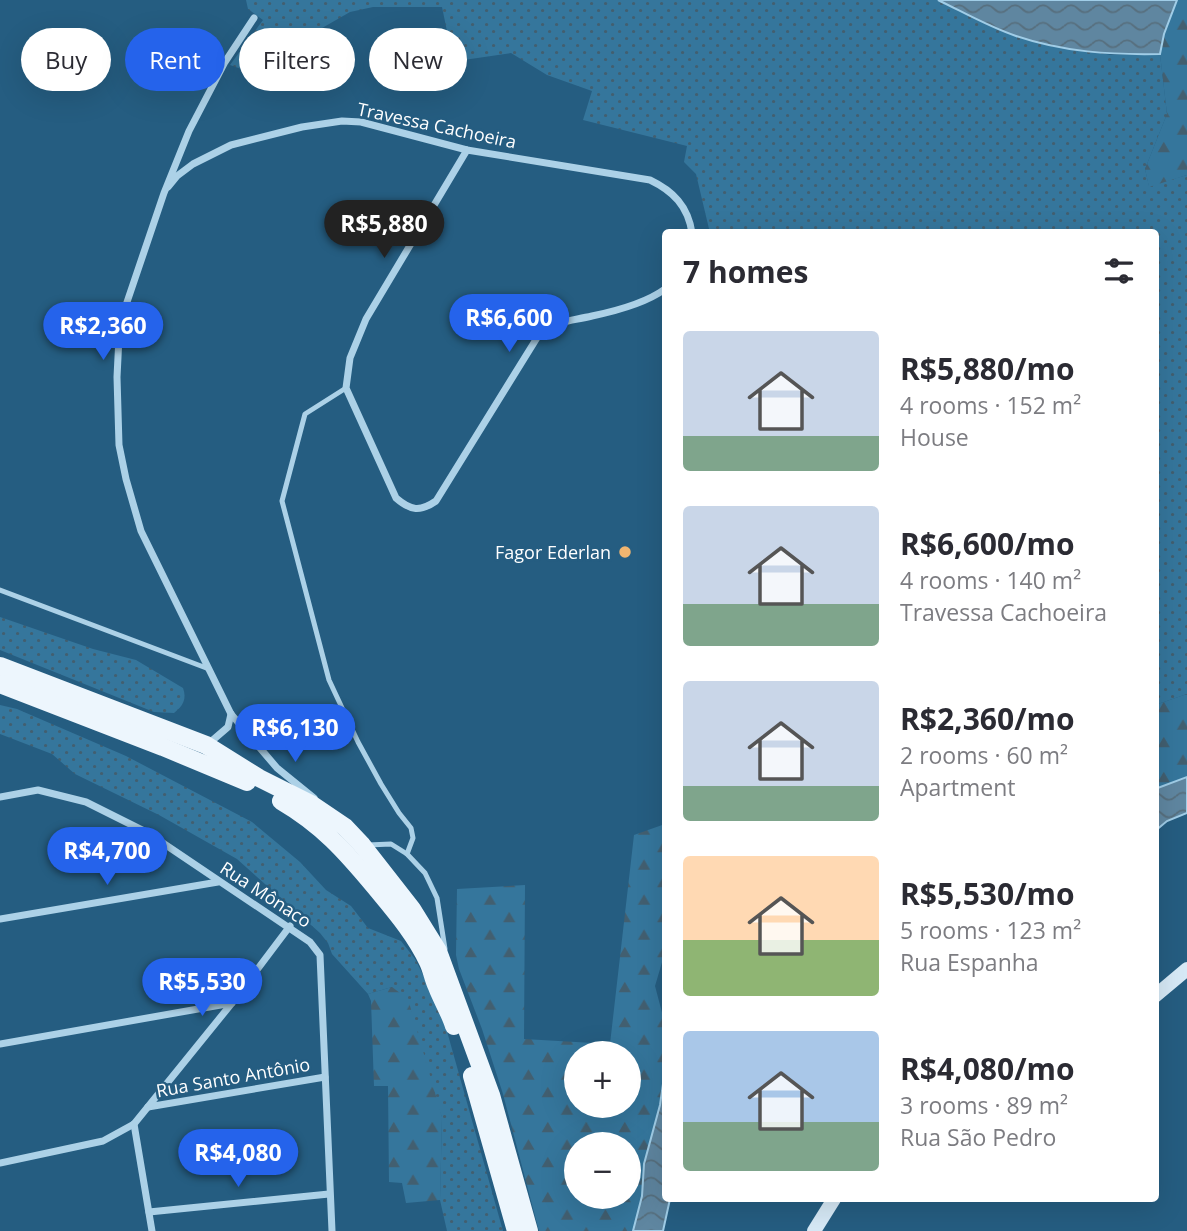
<!DOCTYPE html>
<html lang="en">
<head>
<meta charset="utf-8">
<style>
  :root { --surface:#fff; --page:#f2f2f3; --text:#2b2b33; --muted:#7c7c81; --accent:#2563eb }
  body { margin:0; font-family:"Open Sans",sans-serif; background:var(--page); color:var(--text); height:100vh; display:flex; flex-direction:column; font-size:26px; white-space:nowrap }
  * { box-sizing:border-box; margin:0 }
  p { font-size:23px; color:var(--muted) }
  .icon { flex:none; width:38px; height:38px; fill:none; stroke:currentColor; stroke-width:2; stroke-linecap:round; stroke-linejoin:round }
  .map { position:relative; flex:1; overflow:hidden }
  .details { position:absolute; left:662px; top:229px; width:497px; height:973px; display:flex; flex-direction:column; background:var(--surface); border-radius:7px; box-shadow:0 7px 28px #0002 }
  .details>* { flex:none }
  .hud { position:absolute; left:21px; top:28px; width:536px; height:63px; display:flex; gap:14px }
  .fabs { position:absolute; left:564px; top:1041px; display:grid; gap:14px }
  .fabs a { display:grid; place-items:center; width:77px; height:77px; border-radius:50%; background:var(--surface); box-shadow:0 7px 28px #0002; font-size:35px }
  .price { position:absolute; translate:-50% -60px; padding:0 16px; border-radius:24px; background:var(--accent); color:#fff; font-size:23px; line-height:46px; filter:drop-shadow(0 2px 4px #0008) }
  .price::after { content:''; position:absolute; left:50%; top:42px; width:21px; height:16px; margin-left:-10px; background:inherit; clip-path:polygon(0 0,100% 0,50% 100%) }
  .price.active { background:#222; color:#fff }
  ul { padding:0; list-style:none }
  li { display:flex; align-items:center; gap:21px; height:175px; padding:0 21px }
  li span { display:grid; place-items:center; flex:none; width:196px; height:140px; border-radius:7px; color:#555 }
  li>.icon { margin-inline-start:auto }
  span .icon { width:84px; height:84px; fill:#fffc; stroke-width:1 }
  li b { font-size:30px }
  h2 { display:flex; justify-content:space-between; align-items:center; height:84px; padding:0 21px; font-size:30px }
  .chip { padding:0 24px; border-radius:32px; background:var(--surface); box-shadow:0 7px 28px #0002; font-size:24px; line-height:63px }
  .chip.active { background:var(--accent); color:#fff }
  .map>svg:first-child { display:block }
  .grass { fill:url(#grass-dots) }
  .forest { fill:url(#forest-firs); fill-rule:evenodd }
  .water { fill:url(#water-waves); stroke:#a0cde7; stroke-width:2 }
  .lines { fill:none; stroke-linecap:round; stroke-linejoin:round }
  .lane { stroke:#acd1e7; stroke-width:5 }
  .street { stroke:#acd1e7; stroke-width:7 }
  .secondary { stroke:#d6e9f6; stroke-width:14 }
  .primary { stroke:#edf6fd; stroke-width:18 }
  .poi-dot { fill:#f0b570; stroke:#255d81; stroke-width:2.5 }
  .labels { text-anchor:middle; dominant-baseline:central; stroke-width:5; stroke-linejoin:round; paint-order:stroke }
  .street-label { font-size:18px; fill:#fff; stroke:#255d81 }
  .poi-label { font-size:18px; fill:#fff; stroke:#255d81; text-anchor:end }
</style>
</head>
<body>
<div class="map">
<svg width="1187" height="1231" viewBox="0 0 1187 1231">
  <defs>
    <pattern id="grass-dots" width="8" height="8" patternUnits="userSpaceOnUse" patternTransform="scale(1.75)"><rect width="8" height="8" fill="#35769c"/><path d="M2 2h.1M6 6h.1" fill="none" stroke="#425f70" stroke-width="1.8" stroke-linecap="round"/></pattern>
    <pattern id="forest-firs" width="22" height="20" patternUnits="userSpaceOnUse" patternTransform="scale(1.75)"><rect width="22" height="20" fill="#35769c"/><path d="M5 1l3.5 6h-7zM16 11l3.5 6h-7z" fill="#425f70"/></pattern>
    <pattern id="water-waves" width="16" height="10" patternUnits="userSpaceOnUse" patternTransform="scale(1.75)"><rect width="16" height="10" fill="#5f86a0"/><path d="M0 5q4-4 8 0t8 0" fill="none" stroke="#576f7e"/></pattern>
  </defs>
  <rect width="100%" height="100%" fill="#255d81"/>
  <!-- grass -->
  <g class="grass">
    <path d="M246,0h692l78,36 95,19 49,-1 7,60 -22,55 4,17 38,-11v519l-32,11v-472h-445l-14,-59 -12,-12 3,-16 -104,-26 9,-29 -45,-16 -36,-22 -68,10 5,-27 -6,-29h-69l-23,5 -103,59 -17,-6 33,-45 -15,-11z"/>
    <path d="M0,617l93,32 43,11 47,28c4,11 0,18 -9,25l-20,-1 -154,-62z"/>
    <path d="M0,705l17,4 109,47 126,66 48,40 26,28 25,16 17,22 33,13 14,18 26,51 62,221h-56l-7,-31 2,-83 -50,-130 -24,7 -36,-40 -4,-11 -8,-10 -83,-74 -78,-44 -84,-41 -23,-20 -52,-20z"/>
  </g>
  <!-- forest -->
  <g class="forest">
    <path d="M1177,0h10v175l-38,12 -4,-18 22,-55 -7,-60 4,-20z"/>
    <path d="M1187,694v83l-32,12v-84z"/>
    <path d="M665,824v128l-10,34 10,38v46l-5,35 -16,59 -2,32 -9,35h-94l-36,-137 -21,-65 -23,-60 -3,-14 1,-66 68,-4 -1,154 86,5 24,-209zM576,1054h52v52h-52zM576,1144h52v53h-52z"/>
    <path d="M392,987l16,12 34,118 -2,83 -34,3 -4,-20 -13,-1 -1,-96h-14l-3,-85 -3,-7z"/>
  </g>
  <!-- water -->
  <g class="water">
    <path d="M938,0h239l-13,34 -4,20c-49,1 -97,-2 -144,-18 -27,-9 -53,-24 -78,-36z"/>
    <path d="M1187,777v36l-20,8 -12,10v-42z"/>
    <path d="M665,1070v129h5l-7,32h-30l9,-35 2,-32 16,-59z"/>
  </g>
  <g class="lines">
    <!-- lane -->
    <g class="lane">
      <path d="M346,388l-41,26 -23,87 47,179 29,62 23,42 18,29 12,15 2,10 -6,16"/>
      <path d="M0,590l209,79"/>
      <path d="M368,845l23,-1 16,10 18,19 12,25 8,51"/>
    </g>
    <!-- street -->
    <g class="street">
      <path d="M254,18l-29,44 -36,69 -25,62 -39,115 -6,29 -2,40 2,68 7,34 15,52 90,183 46,54 37,30"/>
      <path d="M467,150l-101,169 -16,39 -4,30 50,110c15,13 24,14 40,3l104,-168c19,-13 31,-12 52,-17 24,-5 54,-13 73,-27"/>
      <path d="M168,187l9,-11 16,-12 38,-19 71,-18 40,-6 19,1 106,28 183,30c23,11 38,26 42,53"/>
      <path d="M207,745l21,-18 3,-13"/>
      <path d="M0,797l38,-7 48,12 62,31 162,109 10,13 12,276"/>
      <path d="M0,919l218,-37"/>
      <path d="M0,1044l232,-41"/>
      <path d="M148,1107l177,-30"/>
      <path d="M134,1124l18,107"/>
      <path d="M0,1163l103,-22 31,-17 98,-121 58,-77"/>
      <path d="M149,1212l180,-18"/>
    </g>
    <!-- secondary -->
    <g class="secondary">
      <path d="M1155,996l32,-27"/>
      <path d="M814,1231l20,-32"/>
    </g>
    <!-- primary -->
    <g class="primary">
      <path d="M0,666l206,79 53,33 52,26 34,23 17,18 50,64 26,42 53,144 38,136"/>
      <path d="M0,684l163,63 84,35"/>
      <path d="M281,801c41,24 64,50 94,86 19,23 40,47 53,75 4,8 5,17 9,25 5,13 13,26 17,39"/>
      <path d="M472,1076l44,155"/>
    </g>
  </g>
  <!-- markers -->
  <circle class="poi-dot" cx="625" cy="552" r="7"/>
  <g class="labels">
    <!-- street labels -->
    <g class="street-label">
      <text transform="translate(437 125) rotate(12)">Travessa Cachoeira</text>
      <text transform="translate(266 894) rotate(33)">Rua Mônaco</text>
      <text transform="translate(233 1077) rotate(-10)">Rua Santo Antônio</text>
    </g>
    <!-- poi labels -->
    <g class="poi-label">
      <text x="611" y="552">Fagor Ederlan</text>
    </g>
  </g>
</svg>
<div class="fabs">
<a>+</a>
<a>−</a>
</div>
<b class="price active" style="left:384px;top:260px">R$5,880</b>
<b class="price" style="left:509px;top:354px">R$6,600</b>
<b class="price" style="left:103px;top:362px">R$2,360</b>
<b class="price" style="left:295px;top:764px">R$6,130</b>
<b class="price" style="left:107px;top:887px">R$4,700</b>
<b class="price" style="left:202px;top:1018px">R$5,530</b>
<b class="price" style="left:238px;top:1189px">R$4,080</b>
<div class="hud">
<a class="chip">Buy</a>
<a class="chip active">Rent</a>
<a class="chip">Filters</a>
<a class="chip">New</a>
</div>
<section class="details">
<h2>7 homes<svg class="icon" aria-label="filters" viewBox="0 0 24 24"><path d="M4 7h16M4 17h16"/><circle cx="9" cy="7" r="2"/><circle cx="15" cy="17" r="2"/></svg></h2>
<ul>
<li><span style="background:linear-gradient(#c9d6e8 75%,#7fa58c 0)"><svg class="icon" aria-label="home" viewBox="0 0 24 24"><path d="M3 11l9-7 9 7M6 9v11h12V9"/></svg></span><div><b>R$5,880/mo</b><p>4 rooms · 152 m²</p><p>House</p></div></li>
<li><span style="background:linear-gradient(#c9d6e8 70%,#7fa58c 0)"><svg class="icon" aria-label="home" viewBox="0 0 24 24"><path d="M3 11l9-7 9 7M6 9v11h12V9"/></svg></span><div><b>R$6,600/mo</b><p>4 rooms · 140 m²</p><p>Travessa Cachoeira</p></div></li>
<li><span style="background:linear-gradient(#c9d6e8 75%,#7fa58c 0)"><svg class="icon" aria-label="home" viewBox="0 0 24 24"><path d="M3 11l9-7 9 7M6 9v11h12V9"/></svg></span><div><b>R$2,360/mo</b><p>2 rooms · 60 m²</p><p>Apartment</p></div></li>
<li><span style="background:linear-gradient(#ffd9b3 60%,#8fb573 0)"><svg class="icon" aria-label="home" viewBox="0 0 24 24"><path d="M3 11l9-7 9 7M6 9v11h12V9"/></svg></span><div><b>R$5,530/mo</b><p>5 rooms · 123 m²</p><p>Rua Espanha</p></div></li>
<li><span style="background:linear-gradient(#a9c7e8 65%,#7fa58c 0)"><svg class="icon" aria-label="home" viewBox="0 0 24 24"><path d="M3 11l9-7 9 7M6 9v11h12V9"/></svg></span><div><b>R$4,080/mo</b><p>3 rooms · 89 m²</p><p>Rua São Pedro</p></div></li>
</ul>
</section>
</div>
</body>
</html>
